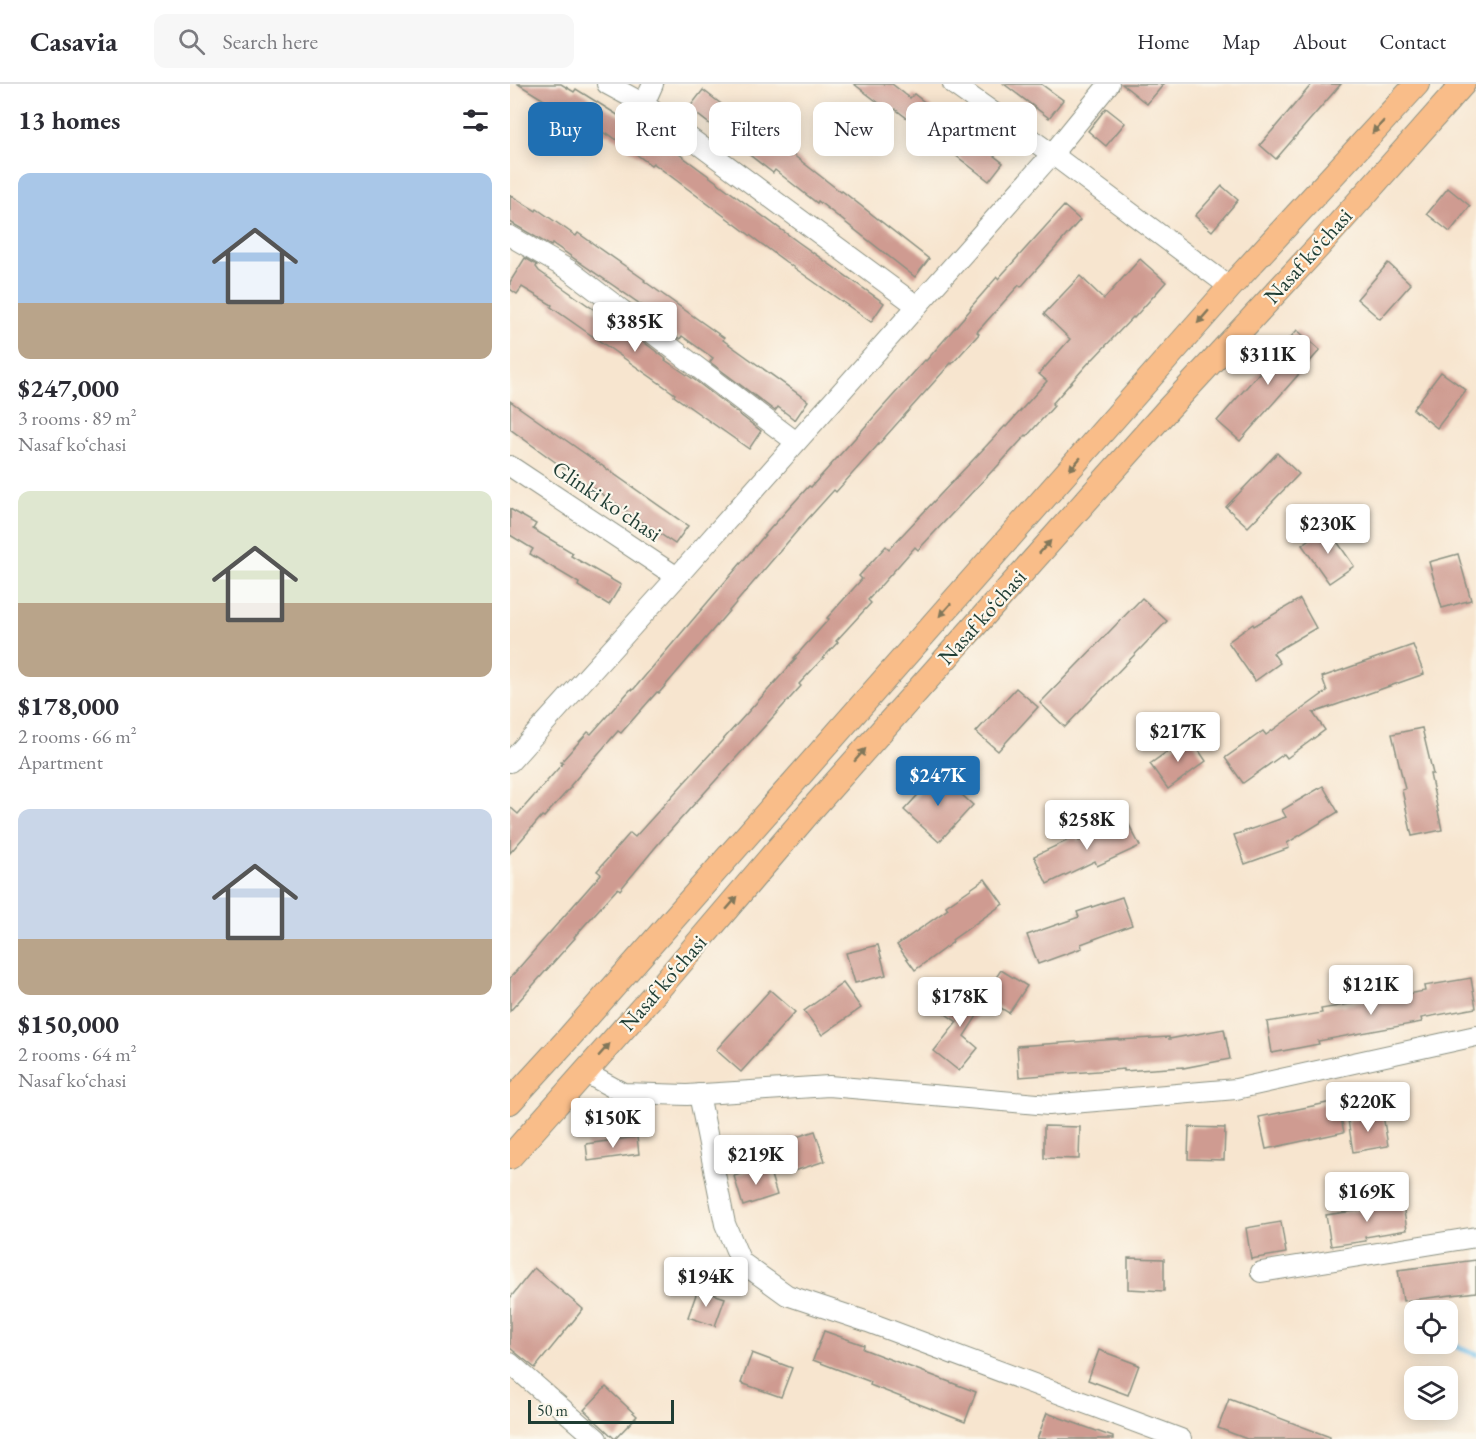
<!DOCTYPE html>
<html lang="en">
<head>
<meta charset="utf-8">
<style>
  :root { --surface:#fff; --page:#f7f7f7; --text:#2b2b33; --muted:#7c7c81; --line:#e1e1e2; --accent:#1f6fb2 }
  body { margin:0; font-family:"EB Garamond",serif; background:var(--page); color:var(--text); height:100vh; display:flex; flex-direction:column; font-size:22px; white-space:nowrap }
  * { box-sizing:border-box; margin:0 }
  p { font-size:20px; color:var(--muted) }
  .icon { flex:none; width:33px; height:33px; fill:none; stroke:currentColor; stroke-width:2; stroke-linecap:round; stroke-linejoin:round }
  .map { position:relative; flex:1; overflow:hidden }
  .drawer { display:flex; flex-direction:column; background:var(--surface); width:510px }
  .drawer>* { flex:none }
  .top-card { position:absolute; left:18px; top:18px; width:570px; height:54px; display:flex; gap:12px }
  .tools { position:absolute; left:894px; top:1216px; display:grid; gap:12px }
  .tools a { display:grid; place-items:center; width:54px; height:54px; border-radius:12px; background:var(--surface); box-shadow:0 3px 15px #0003; font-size:30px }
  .scale { position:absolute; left:18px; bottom:15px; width:146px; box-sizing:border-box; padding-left:6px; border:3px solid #1f3d34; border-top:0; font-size:16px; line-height:21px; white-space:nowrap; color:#1f3d34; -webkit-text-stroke:4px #fbf7ec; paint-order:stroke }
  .price { position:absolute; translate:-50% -51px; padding:0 14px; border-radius:6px; background:#fff; color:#222; font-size:20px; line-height:39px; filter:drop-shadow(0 2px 3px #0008) }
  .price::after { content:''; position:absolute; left:50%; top:36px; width:18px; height:14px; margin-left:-9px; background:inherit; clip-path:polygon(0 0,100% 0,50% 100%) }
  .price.on { background:var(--accent); color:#fff }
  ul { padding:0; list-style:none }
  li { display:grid; align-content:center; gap:12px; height:318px; padding:0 18px }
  li span { display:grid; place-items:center; height:186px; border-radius:12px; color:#555 }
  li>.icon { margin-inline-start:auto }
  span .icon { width:108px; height:108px; fill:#fffc; stroke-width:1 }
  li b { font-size:26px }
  h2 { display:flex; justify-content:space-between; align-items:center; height:72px; padding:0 18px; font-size:26px }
  .pill { padding:0 21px; border-radius:12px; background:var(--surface); box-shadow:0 3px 15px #0003; font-size:21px; line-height:54px }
  .pill.on { background:var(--accent); color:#fff }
  header { display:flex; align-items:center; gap:36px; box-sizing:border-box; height:84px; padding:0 30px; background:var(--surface); border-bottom:2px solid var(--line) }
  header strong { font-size:28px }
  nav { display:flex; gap:33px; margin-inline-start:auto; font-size:21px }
  .search { width:420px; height:54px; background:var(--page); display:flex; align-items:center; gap:15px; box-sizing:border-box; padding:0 21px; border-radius:12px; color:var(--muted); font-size:22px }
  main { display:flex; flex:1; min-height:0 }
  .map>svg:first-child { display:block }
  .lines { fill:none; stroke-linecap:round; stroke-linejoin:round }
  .stream { stroke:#73c1ee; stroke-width:6 }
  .building { fill:#cf9b91 }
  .minor-casing { stroke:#8b9182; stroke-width:22 }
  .major-casing { stroke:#8b9182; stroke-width:26 }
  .minor { stroke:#fff; stroke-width:20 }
  .major { stroke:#f9bd89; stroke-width:24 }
  .oneway { fill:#81775a }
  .labels { text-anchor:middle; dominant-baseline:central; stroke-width:4.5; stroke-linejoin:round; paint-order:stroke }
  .street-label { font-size:22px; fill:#1f3d34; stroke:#fbf7ec }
</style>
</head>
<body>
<header>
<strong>Casavia</strong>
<div class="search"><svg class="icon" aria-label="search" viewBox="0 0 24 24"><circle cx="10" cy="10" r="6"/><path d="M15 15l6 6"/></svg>Search here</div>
<nav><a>Home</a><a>Map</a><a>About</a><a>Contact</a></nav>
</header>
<main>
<section class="drawer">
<h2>13 homes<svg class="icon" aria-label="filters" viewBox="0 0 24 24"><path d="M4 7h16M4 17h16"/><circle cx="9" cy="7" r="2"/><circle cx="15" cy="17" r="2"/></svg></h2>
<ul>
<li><span style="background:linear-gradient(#a9c7e8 70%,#b9a48a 0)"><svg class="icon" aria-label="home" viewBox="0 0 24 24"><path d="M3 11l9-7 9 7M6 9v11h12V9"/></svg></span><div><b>$247,000</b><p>3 rooms · 89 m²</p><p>Nasaf ko‘chasi</p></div></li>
<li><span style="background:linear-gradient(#dfe7d0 60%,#b9a48a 0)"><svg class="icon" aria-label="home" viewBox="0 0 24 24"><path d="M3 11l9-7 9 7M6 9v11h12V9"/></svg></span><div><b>$178,000</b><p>2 rooms · 66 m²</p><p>Apartment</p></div></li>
<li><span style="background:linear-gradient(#c9d6e8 70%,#b9a48a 0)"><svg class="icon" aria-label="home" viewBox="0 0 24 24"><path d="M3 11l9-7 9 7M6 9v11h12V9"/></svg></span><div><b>$150,000</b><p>2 rooms · 64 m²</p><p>Nasaf ko‘chasi</p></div></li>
</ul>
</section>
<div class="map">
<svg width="966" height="1355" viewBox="0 0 966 1355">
  <rect width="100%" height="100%" fill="#fbf7ec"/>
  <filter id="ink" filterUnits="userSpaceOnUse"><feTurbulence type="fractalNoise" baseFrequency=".0167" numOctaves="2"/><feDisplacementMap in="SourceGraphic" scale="12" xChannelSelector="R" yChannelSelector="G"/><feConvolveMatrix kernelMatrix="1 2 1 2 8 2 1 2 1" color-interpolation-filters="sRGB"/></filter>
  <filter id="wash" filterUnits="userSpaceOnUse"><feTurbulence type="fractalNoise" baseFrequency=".008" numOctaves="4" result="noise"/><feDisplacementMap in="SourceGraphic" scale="24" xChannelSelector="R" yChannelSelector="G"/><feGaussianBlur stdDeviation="1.35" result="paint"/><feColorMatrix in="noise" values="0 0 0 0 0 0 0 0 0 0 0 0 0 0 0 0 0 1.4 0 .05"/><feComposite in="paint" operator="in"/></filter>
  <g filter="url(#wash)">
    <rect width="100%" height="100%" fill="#f7e5cf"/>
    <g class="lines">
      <!-- stream -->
      <g class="stream">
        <path d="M900,1245l4,1"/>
        <path d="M938,1259l28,11"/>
      </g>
    </g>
    <g id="blocks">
      <!-- building -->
      <g class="building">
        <path d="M8,0h43l13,8 2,-3 48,30 1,-1 46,34 1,-3 126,93 86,61 -13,19 -85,-60 -133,-99 -2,2 -44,-32v2l-48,-29 -2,2z"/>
        <path d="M344,0h38l18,14 4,-4 89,69 -14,18 -94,-72 -3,4z"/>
        <path d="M494,0h37l22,16 -14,18z"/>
        <path d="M612,0h42l-17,20z"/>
        <path d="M802,0h29l-65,75 -16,-14z"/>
        <path d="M193,6l87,67 2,-3 49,38 1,-1 87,68 -14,18 -97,-76 -1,2 -42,-33 -2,3 -84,-65z"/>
        <path d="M596,24l19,15 -19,23 -18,-15z"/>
        <path d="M712,102l16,14 -26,31 -17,-15z"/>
        <path d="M938,104l22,18 -20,26 -23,-18z"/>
        <path d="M0,111l26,16 1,-2 39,27 2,-3 67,47 -1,1 80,57 -1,2 85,61 -13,19 -17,-13 -3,4 -65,-49 3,-4 -31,-22 -2,3 -26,-20 2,-4 -100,-69v1l-4,-3 -1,2 -41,-24z"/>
        <path d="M554,122l16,14 -59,67 -2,-2 -42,47 2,2 -27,30 -1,-1 -115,129 -2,-2 -36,40 -139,163 -2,-1 -36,41 -3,-2 -48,55 1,1 -27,30 -2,-1 -32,37v-46l8,7 45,-51 -2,-1 27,-30 3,2 40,-45 2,1 137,-161 39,-43 2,1 114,-127 1,1 45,-52 -1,-1 27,-31 1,2z"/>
        <path d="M15,174l12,7 -1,2 3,4 97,68 1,-2 29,22 -1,1 31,21 65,50 -12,18 -75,-53 1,-2 -124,-87 1,-2 -30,-18 -5,7 -7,-5v-7z"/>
        <path d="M630,175l26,23 -32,36 -1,-1 -40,42h-1l-40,45 2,2 -27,30 -1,-1 -32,35h-1l-75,80 -3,-3 -47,53 3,3 -35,38 2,1 -39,42 2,2 -142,157 -39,47 -2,-2 -44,49 1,1 -65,73v-33l91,-104 -4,-3 33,-38 5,4 161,-178 -2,-1 35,-39 -2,-1 35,-39 -3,-3 27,-30 3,3 116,-123 1,1 41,-46 -8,-7 31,-35 -26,-25 36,-38 24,23z"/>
        <path d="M878,179l23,21 -31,35 -23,-20z"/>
        <path d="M787,246l23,20 -80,91 -23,-20z"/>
        <path d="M931,288l25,18 -29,38 -24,-19z"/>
        <path d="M0,317l178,125 -13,18 -117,-80 -48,-35z"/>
        <path d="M767,369l22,21 -51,53 -22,-20z"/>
        <path d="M0,425l26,15 -3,5 40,24 -2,3 50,29 -12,20 -31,-19 1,-3 -49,-29 3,-5 -23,-14z"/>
        <path d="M817,443l27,39 -25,17 -27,-38z"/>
        <path d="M948,470l13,46 -29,8 -13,-46z"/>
        <path d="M632,514l25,23 -102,106 -25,-24z"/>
        <path d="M790,515l16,29 -43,25 7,10 -25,18 -27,-39 25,-18 1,2z"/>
        <path d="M903,561l11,29 -111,39 12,17 -38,28 -3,-4 -41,29 -18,-25 38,-27 3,4 61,-44 -5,-14z"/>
        <path d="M506,604l22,19 -40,44 -22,-19z"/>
        <path d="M912,644l11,46h-3l12,56 -30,6 -10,-46 3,-1 -13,-55z"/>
        <path d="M679,652l17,25 -38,28 -18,-25z"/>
        <path d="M428,689l35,32 -34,37 -35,-32z"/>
        <path d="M813,702l15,26 -51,31 2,5 -44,16 -11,-29 52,-18 -4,-7z"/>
        <path d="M616,735l14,27 -43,20 -2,-5 -48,23 -13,-28 43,-20 2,5z"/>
        <path d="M475,795l18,25 -51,36 1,2 -38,28 -18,-25 51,-36 -2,-3z"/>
        <path d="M612,813l10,28 -51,19 1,4 -44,16 -11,-29 52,-18 -2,-5z"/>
        <path d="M368,861l8,30 -31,8 -9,-30z"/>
        <path d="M491,886l26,16 -18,27 -26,-16z"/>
        <path d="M961,894l5,30 -55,10 1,4 -104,19 1,3 -47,9 -5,-31 55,-9 -1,-4 104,-18 -1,-5z"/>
        <path d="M333,899l18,25 -39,27 -18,-24z"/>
        <path d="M451,901l25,17 -22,34 14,12 -19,23 -25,-20 23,-29 -14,-10z"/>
        <path d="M260,906l25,22 -54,60 -25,-22z"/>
        <path d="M714,945l6,30 -47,9v-1l-59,4v-2l-105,8 -2,-31 102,-7v1l50,-3v2z"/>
        <path d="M827,1017l7,31 -78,17 -7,-32z"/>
        <path d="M873,1031l5,31 -35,6 -5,-32z"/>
        <path d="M534,1042l36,1 -1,32 -35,-1z"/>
        <path d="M679,1043l36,1 -1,32 -36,-1z"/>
        <path d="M305,1047l10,30 -34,11 -10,-30z"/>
        <path d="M127,1053l2,17 -51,7 -2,-17z"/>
        <path d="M258,1081l9,30 -34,11 -9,-30z"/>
        <path d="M892,1115l5,31 -42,7 1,4 -35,5 -5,-31 41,-6v-4z"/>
        <path d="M771,1138l5,31 -35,6 -5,-31z"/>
        <path d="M618,1174l36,1v32l-36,-2z"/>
        <path d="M966,1176v32l-73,9 -5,-31z"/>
        <path d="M24,1184l49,41 -48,59 -25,-20v-50z"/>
        <path d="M188,1205l27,9 -10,28 -27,-9z"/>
        <path d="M314,1247l40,14 -1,4 113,43 -11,30 -95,-37 1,-3 -58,-22z"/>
        <path d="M589,1266l40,15 -11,30 -40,-15z"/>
        <path d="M242,1269l40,15 -11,29 -40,-14z"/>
        <path d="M96,1303l31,29 -22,23 -31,-29z"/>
        <path d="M719,1315l101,38v2h-83l-29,-11z"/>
        <path d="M537,1329l66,24v2h-76z"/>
      </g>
    </g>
  </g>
  <g filter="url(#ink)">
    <use href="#blocks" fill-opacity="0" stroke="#8b9182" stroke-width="1.5"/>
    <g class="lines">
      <defs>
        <g id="minor">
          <path d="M97,0l37,20 273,202"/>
          <path d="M443,0l99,70 178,133"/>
          <path d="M134,20l9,-20"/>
          <path d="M0,152l59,34 227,172"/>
          <path d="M0,382l167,111"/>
          <path d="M0,678l167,-185 375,-423 57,-70"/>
          <path d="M74,988l39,21 64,2 142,-9 220,19 187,-16 240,-53"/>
          <path d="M189,1010l26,130 16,38 46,33 81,27 313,117"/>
          <path d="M751,1188l215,-35"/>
          <path d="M0,1279l87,76"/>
        </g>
        <g id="major">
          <path d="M0,1018l55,-60 665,-755 187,-203"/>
          <path d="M0,1073l146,-165 156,-183 184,-207 172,-193 151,-163 144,-162"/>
        </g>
      </defs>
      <!-- minor casing -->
      <use href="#minor" class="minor-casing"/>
      <!-- major casing -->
      <use href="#major" class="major-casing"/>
      <!-- minor -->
      <use href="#minor" class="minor"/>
      <!-- major -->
      <use href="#major" class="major"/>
    </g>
    <!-- one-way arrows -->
    <defs><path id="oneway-solid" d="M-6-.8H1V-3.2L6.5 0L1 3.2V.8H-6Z" transform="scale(1.5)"/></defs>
    <g class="oneway">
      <use href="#oneway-solid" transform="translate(868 43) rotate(133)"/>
      <use href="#oneway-solid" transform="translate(693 233) rotate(131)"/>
      <use href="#oneway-solid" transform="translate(565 380) rotate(131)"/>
      <use href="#oneway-solid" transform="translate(535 463) rotate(-48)"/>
      <use href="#oneway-solid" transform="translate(435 526) rotate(132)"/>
      <use href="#oneway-solid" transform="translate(350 671) rotate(-49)"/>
      <use href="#oneway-solid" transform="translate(222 819) rotate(-49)"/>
      <use href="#oneway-solid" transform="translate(94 966) rotate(-48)"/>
    </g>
  </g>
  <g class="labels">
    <!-- street labels -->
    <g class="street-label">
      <text transform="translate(798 172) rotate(-48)">Nasaf ko‘chasi</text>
      <text transform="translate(97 417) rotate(34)">Glinki ko'chasi</text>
      <text transform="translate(472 533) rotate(-48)">Nasaf ko‘chasi</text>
      <text transform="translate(153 899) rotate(-49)">Nasaf ko‘chasi</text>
    </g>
  </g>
</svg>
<div class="tools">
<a><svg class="icon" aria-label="locate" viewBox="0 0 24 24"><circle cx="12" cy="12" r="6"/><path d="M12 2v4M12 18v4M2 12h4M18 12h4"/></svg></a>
<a><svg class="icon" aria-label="layers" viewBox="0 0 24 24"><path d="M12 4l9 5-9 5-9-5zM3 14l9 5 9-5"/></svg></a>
</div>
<div class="scale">50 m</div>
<b class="price" style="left:125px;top:269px">$385K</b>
<b class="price" style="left:758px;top:302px">$311K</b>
<b class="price" style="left:818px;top:471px">$230K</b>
<b class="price" style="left:668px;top:679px">$217K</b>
<b class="price on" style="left:428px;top:723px">$247K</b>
<b class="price" style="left:577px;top:767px">$258K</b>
<b class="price" style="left:861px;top:932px">$121K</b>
<b class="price" style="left:450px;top:944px">$178K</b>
<b class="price" style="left:858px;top:1049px">$220K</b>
<b class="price" style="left:103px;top:1065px">$150K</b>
<b class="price" style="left:246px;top:1102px">$219K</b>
<b class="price" style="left:857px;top:1139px">$169K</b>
<b class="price" style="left:196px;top:1224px">$194K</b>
<div class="top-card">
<a class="pill on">Buy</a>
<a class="pill">Rent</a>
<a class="pill">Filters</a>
<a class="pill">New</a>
<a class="pill">Apartment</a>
</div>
</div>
</main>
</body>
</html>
